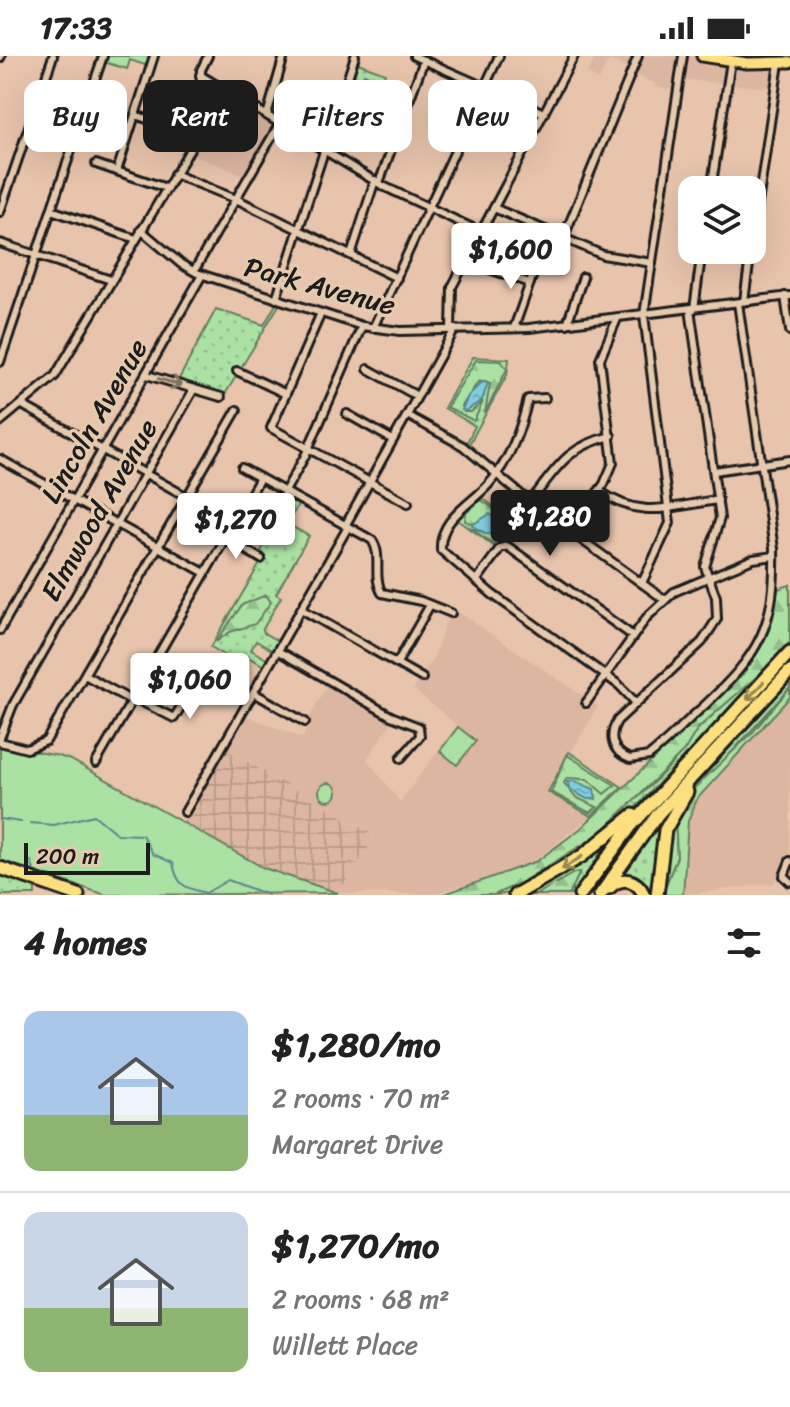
<!DOCTYPE html>
<html lang="en">
<head>
<meta charset="utf-8">
<style>
  :root { --surface:#fff; --page:#f6f6f6; --text:#222; --muted:#767676; --line:#e0e0e0; --accent:#1c1c1c }
  body { margin:0; font-family:Sriracha,sans-serif; background:var(--page); color:var(--text); height:100vh; display:flex; flex-direction:column; font-size:30px; white-space:nowrap }
  * { box-sizing:border-box; margin:0 }
  p { font-size:26px; color:var(--muted) }
  .icon { flex:none; width:44px; height:44px; fill:none; stroke:currentColor; stroke-width:2; stroke-linecap:round; stroke-linejoin:round }
  .map { position:relative; height:839px; overflow:hidden }
  .sheet { display:flex; flex-direction:column; background:var(--surface); flex:1 }
  .sheet>* { flex:none }
  .guide { position:absolute; left:24px; top:24px; width:742px; height:72px; display:flex; gap:16px }
  .buttons { position:absolute; left:678px; top:120px; display:grid; gap:16px }
  .buttons a { display:grid; place-items:center; width:88px; height:88px; border-radius:16px; background:var(--surface); box-shadow:0 8px 32px #0002; font-size:40px }
  .scale { position:absolute; left:24px; bottom:20px; width:126px; box-sizing:border-box; padding-left:8px; border:4px solid #1c1c1c; border-top:0; font-size:22px; line-height:28px; white-space:nowrap; color:#1c1c1c; -webkit-text-stroke:6px #e5caad; paint-order:stroke }
  .price { position:absolute; translate:-50% -68px; padding:0 18px; border-radius:8px; background:#fff; color:#222; font-size:26px; line-height:52px; filter:drop-shadow(0 2px 4px #0008) }
  .price::after { content:''; position:absolute; left:50%; top:48px; width:24px; height:18px; margin-left:-12px; background:inherit; clip-path:polygon(0 0,100% 0,50% 100%) }
  .price.active { background:var(--accent); color:#fff }
  ul { padding:0; list-style:none }
  li { display:flex; align-items:center; gap:24px; height:200px; padding:0 24px }
  li+li { border-top:2px solid var(--line) }
  li span { display:grid; place-items:center; flex:none; width:224px; height:160px; border-radius:16px; color:#555 }
  li>.icon { margin-inline-start:auto }
  span .icon { width:96px; height:96px; fill:#fffc; stroke-width:1 }
  li b { font-size:34px }
  h2 { display:flex; justify-content:space-between; align-items:center; height:96px; padding:0 24px; font-size:34px }
  .chip { padding:0 28px; border-radius:16px; background:var(--surface); box-shadow:0 8px 32px #0002; font-size:28px; line-height:72px }
  .chip.active { background:var(--accent); color:#fff }
  .status { display:flex; justify-content:space-between; align-items:center; height:56px; padding:0 40px; background:var(--surface); direction:ltr }
  .status svg { height:22px; fill:currentColor }
  .map>svg:first-child { display:block }
  .built { fill:#ddb6a2 }
  .industrial { fill:url(#industrial-grid) }
  .grass { fill:url(#grass-dots); stroke:#647e60; stroke-width:2 }
  .forest { fill:url(#forest-firs); stroke:#647e60; stroke-width:2 }
  .green { fill:#ace1a4; stroke:#647e60; stroke-width:2 }
  .water { fill:url(#water-ripples); stroke:#588690; stroke-width:2 }
  .lines { fill:none; stroke-linecap:round; stroke-linejoin:round }
  .stream { stroke:#588690; stroke-width:2 }
  .minor-casing { stroke:#1c1c1c; stroke-width:12 }
  .major-casing { stroke:#1c1c1c; stroke-width:15 }
  .highway-casing { stroke:#1c1c1c; stroke-width:17 }
  .minor { stroke:#e5caad; stroke-width:6 }
  .major { stroke:#fce080; stroke-width:9 }
  .highway { stroke:#fce080; stroke-width:11 }
  .oneway { stroke:#807364 }
  .oneway2 { stroke:#978853 }
  .labels { text-anchor:middle; dominant-baseline:central; stroke-width:7; stroke-linejoin:round; paint-order:stroke }
  .street-label { font-size:28px; fill:#1c1c1c; stroke:#e5caad }
</style>
</head>
<body>
<div class="status"><b>17:33</b><svg viewBox="0 0 49 12"><path d="M0 12V9h3v3zM5 12V6h3v6zM10 12V3h3v9zM15 12V0h3v12zM26 1h20v11H26zM47 4h2v5h-2z"/></svg></div>
<div class="map">
<svg width="790" height="839" viewBox="0 0 790 839">
  <defs>
    <pattern id="industrial-grid" width="8" height="8" patternUnits="userSpaceOnUse" patternTransform="scale(2)"><rect width="8" height="8" fill="#ddb6a2"/><path d="M0 4h8M4 0v8" fill="none" stroke="#bd9c8b"/></pattern>
    <pattern id="grass-dots" width="8" height="8" patternUnits="userSpaceOnUse" patternTransform="scale(2)"><rect width="8" height="8" fill="#ace1a4"/><path d="M2 2h.1M6 6h.1" fill="none" stroke="#93c08d" stroke-width="1.8" stroke-linecap="round"/></pattern>
    <pattern id="forest-firs" width="22" height="20" patternUnits="userSpaceOnUse" patternTransform="scale(2)"><rect width="22" height="20" fill="#ace1a4"/><path d="M5 1l3.5 6h-7zM16 11l3.5 6h-7z" fill="#93c08d"/></pattern>
    <pattern id="water-ripples" width="26" height="14" patternUnits="userSpaceOnUse" patternTransform="scale(2)"><rect width="26" height="14" fill="#80cdde"/><path d="M2 4q2-2 4 0t4 0M15 11q2-2 4 0t4 0" fill="none" stroke="#6eafbe"/></pattern>
  </defs>
  <rect width="100%" height="100%" fill="#e8c4ac"/>
  <filter id="ink" filterUnits="userSpaceOnUse"><feTurbulence type="fractalNoise" baseFrequency=".0125" numOctaves="2"/><feDisplacementMap in="SourceGraphic" scale="16" xChannelSelector="R" yChannelSelector="G"/><feConvolveMatrix kernelMatrix="1 2 1 2 8 2 1 2 1" color-interpolation-filters="sRGB"/></filter>
  <g filter="url(#ink)">
    <!-- built -->
    <g class="built">
      <path d="M588,0h202v5l-11,3 -4,25 -96,-10 -2,12 -22,-4 1,-3 -24,-11 1,-3 -24,-10 -11,20 -11,-7 7,-13z"/>
      <path d="M202,21l76,47 -32,52 -56,-22 12,-19z"/>
      <path d="M451,551l147,99 -50,86 43,24 -54,43 -37,16 -67,19 -95,-1 38,-57 -151,-87 19,-34 59,23 6,-21 19,-33 65,36 -26,39 33,43 57,-77 -44,-36 21,-32z"/>
      <path d="M790,641v160l-16,26 -91,12 5,-74 9,-22z"/>
    </g>
    <!-- industrial -->
    <path class="industrial" d="M225,693l151,87 -38,57 -74,-25 -81,-46z"/>
    <!-- grass -->
    <g class="grass">
      <path d="M358,7l27,10 -11,37 -27,-9z"/>
      <path d="M276,248l3,1 -55,91 -46,-15 38,-72 48,16z"/>
      <path d="M473,301l36,2 -2,16 -39,71 -2,-2 9,-18 -31,-18z"/>
      <path d="M481,441l33,24 -17,27 -39,-28 7,-11z"/>
      <path d="M291,442l8,5 -12,21 22,12 -33,58 5,3 -18,32 1,4 17,10 -6,9 -19,-11 -5,9 19,11 -4,6 -20,-11 -5,9 -30,-18 54,-92 -4,-4z"/>
      <path d="M790,586v3l-168,177c-29,25 -90,73 -128,73 70,-31 124,-76 177,-130 11,-12 18,-28 30,-39 30,-28 61,-54 89,-84z"/>
      <path d="M790,605l-5,10 -122,131 -71,93h-5l63,-83z"/>
      <path d="M790,626v6l-92,101 -4,-2z"/>
      <path d="M569,696l53,35 -31,29 -43,-24z"/>
      <path d="M672,749l-20,87 -7,3 -26,-17 28,-42z"/>
      <path d="M675,759l2,42 -15,38 5,-60z"/>
      <path d="M609,783l-35,56h-49l46,-26z"/>
      <path d="M0,816l35,13v10h-35z"/>
    </g>
    <!-- forest -->
    <g class="forest">
      <path d="M476,304l25,1 6,8 -22,44 5,-29 -4,-3 -8,1 -16,24 2,6h7l12,-11 -9,20 -27,-14z"/>
      <path d="M481,444l31,21 -15,25 -28,-19 19,7 5,-5 -28,-8 1,-8z"/>
      <path d="M790,529v57l-28,30 -64,56 -14,23 -86,84 -78,48 -26,12h-52l95,-34 43,-32 163,-155c21,-27 29,-52 35,-85z"/>
      <path d="M266,539l5,7 -16,22 -25,8 -14,10 26,-37z"/>
      <path d="M790,632v9l-93,102 -9,22 -5,74h-21l15,-38 -2,-42 10,-18 67,-64z"/>
      <path d="M567,699l48,30 -11,9 -17,-15 -20,-1 -3,5 11,14 22,10 -7,6 -39,-21z"/>
      <path d="M580,816l-11,23h-33l38,-22z"/>
    </g>
    <!-- green -->
    <g class="green">
      <path d="M106,0h46l-4,10 -18,-6 -3,9 -23,-7z"/>
      <path d="M458,671l18,14 -19,24 -17,-14z"/>
      <path d="M0,690c25,5 47,5 71,14l193,108 74,25 -232,2 -106,-35z"/>
      <circle cx="328" cy="736" r="9"/>
    </g>
    <!-- water -->
    <g class="water">
      <path d="M364,18l16,7 -9,19 -5,1 -12,-8z"/>
      <path d="M482,326l6,1 -6,17 -16,11 -4,-1 6,-14z"/>
      <path d="M490,458l6,5 -2,14 -7,1 -15,-9z"/>
      <path d="M574,725l20,8 2,10h-9l-17,-10 -3,-7z"/>
    </g>
    <g class="lines">
      <!-- stream -->
      <g class="stream">
        <path d="M0,763l21,3"/>
        <path d="M30,767l24,2 40,-10 23,19 25,1 11,19 20,9c4,23 12,25 33,30l22,-13 40,15"/>
        <path d="M31,805l4,13"/>
      </g>
      <defs>
        <g id="minor">
          <path d="M414,0l130,57"/>
          <path d="M0,2l1,-2"/>
          <path d="M200,19l183,111 98,46"/>
          <path d="M135,59l63,21"/>
          <path d="M267,59l17,-59"/>
          <path d="M96,108l70,24"/>
          <path d="M117,115l37,-115"/>
          <path d="M174,118l62,25 161,79"/>
          <path d="M379,127l45,-123"/>
          <path d="M711,134l20,-129"/>
          <path d="M494,152l109,47 49,8"/>
          <path d="M51,154l85,29"/>
          <path d="M0,156l53,-156"/>
          <path d="M141,174l40,34 16,9 165,53 38,5 129,-3 261,-32"/>
          <path d="M563,183l75,-183"/>
          <path d="M0,187l111,37"/>
          <path d="M752,187l27,-180"/>
          <path d="M351,199l24,-75"/>
          <path d="M466,205l64,22"/>
          <path d="M194,215l86,-148"/>
          <path d="M785,240l5,35"/>
          <path d="M276,243l79,-243"/>
          <path d="M744,245l7,-51"/>
          <path d="M690,253l30,209 -15,49 11,30 1,22 -15,23 -85,79c-9,16 -5,31 13,38l19,-3c19,-15 36,-34 55,-50 55,-52 72,-79 70,-157l-36,-246"/>
          <path d="M694,253l8,-59"/>
          <path d="M321,257l-50,115 137,75"/>
          <path d="M567,268l16,-47"/>
          <path d="M373,272l126,-272"/>
          <path d="M514,272l23,-65"/>
          <path d="M451,273l1,-42 122,-231"/>
          <path d="M0,306l103,-306"/>
          <path d="M368,313l49,27"/>
          <path d="M237,315l47,22"/>
          <path d="M147,319l74,22"/>
          <path d="M545,342l-17,1c-7,30 -19,63 -40,86 -18,20 -49,34 -47,65l51,44 127,91 17,18"/>
          <path d="M22,349l212,118"/>
          <path d="M347,358l46,26"/>
          <path d="M407,359l56,31 73,61 129,93"/>
          <path d="M0,366l55,-46 143,-240 3,-66 7,-14"/>
          <path d="M0,403l205,114"/>
          <path d="M242,412l130,72c11,16 0,36 10,53l39,8 30,12"/>
          <path d="M714,415l76,-11"/>
          <path d="M599,435c44,30 70,15 119,9"/>
          <path d="M284,437l21,-37 57,-130"/>
          <path d="M530,446c27,-34 36,-55 81,-66"/>
          <path d="M345,470l110,-197"/>
          <path d="M569,475l35,-47 9,-21 -13,-104 17,-40"/>
          <path d="M226,482l35,21"/>
          <path d="M477,524l23,-32 7,-2 126,90"/>
          <path d="M642,527l28,-60 -26,-208 39,-259"/>
          <path d="M301,553l121,69"/>
          <path d="M0,574l202,-355"/>
          <path d="M278,595l113,65 28,11 1,9 -19,22"/>
          <path d="M397,607l33,-58"/>
          <path d="M85,619l47,26"/>
          <path d="M254,637l51,29"/>
          <path d="M134,642l40,20 23,-38 12,-5 42,23"/>
          <path d="M586,647l61,-86 27,-25 79,-33 21,-3"/>
          <path d="M0,682l13,-33 181,-316"/>
          <path d="M0,686l27,7 19,-8 191,-331"/>
          <path d="M96,707l164,-285"/>
          <path d="M185,756l163,-285"/>
          <path d="M790,805l-6,15 6,6"/>
        </g>
        <path id="major" d="M702,0l45,7 43,-1"/>
        <g id="highway">
          <path d="M0,812l78,27"/>
          <path d="M609,832c13,-13 28,-9 35,7"/>
          <path d="M515,839l67,-39 51,-41"/>
          <path d="M580,839l52,-70 158,-173"/>
          <path d="M600,839l58,-81 132,-143"/>
          <path d="M657,839l8,-65 22,-38"/>
        </g>
      </defs>
      <!-- minor casing -->
      <use href="#minor" class="minor-casing"/>
      <!-- major casing -->
      <use href="#major" class="major-casing"/>
      <!-- highway casing -->
      <use href="#highway" class="highway-casing"/>
      <!-- minor -->
      <use href="#minor" class="minor"/>
      <!-- major -->
      <use href="#major" class="major"/>
      <!-- highway -->
      <use href="#highway" class="highway"/>
    </g>
    <!-- one-way arrows -->
    <defs><path id="oneway-shaft" d="M-6 0H5M1.5-3L5.5 0L1.5 3" fill="none" stroke-width="1.6" stroke-linecap="round" stroke-linejoin="round" transform="scale(2)"/></defs>
    <use class="oneway" href="#oneway-shaft" transform="translate(170 326) rotate(16)"/>
    <g class="oneway2">
      <use href="#oneway-shaft" transform="translate(755 635) rotate(133)"/>
      <use href="#oneway-shaft" transform="translate(572 807) rotate(147)"/>
    </g>
  </g>
  <g class="labels">
    <!-- street labels -->
    <g class="street-label">
      <text transform="translate(320 230) rotate(15)">Park Avenue</text>
      <text transform="translate(94 365) rotate(-60)">Lincoln Avenue</text>
      <text transform="translate(99 454) rotate(-60)">Elmwood Avenue</text>
    </g>
  </g>
</svg>
<div class="buttons">
<a><svg class="icon" aria-label="layers" viewBox="0 0 24 24"><path d="M12 4l9 5-9 5-9-5zM3 14l9 5 9-5"/></svg></a>
</div>
<div class="scale">200 m</div>
<b class="price" style="left:511px;top:235px">$1,600</b>
<b class="price active" style="left:550px;top:502px">$1,280</b>
<b class="price" style="left:236px;top:505px">$1,270</b>
<b class="price" style="left:190px;top:665px">$1,060</b>
<div class="guide">
<a class="chip">Buy</a>
<a class="chip active">Rent</a>
<a class="chip">Filters</a>
<a class="chip">New</a>
</div>
</div>
<section class="sheet">
<h2>4 homes<svg class="icon" aria-label="filters" viewBox="0 0 24 24"><path d="M4 7h16M4 17h16"/><circle cx="9" cy="7" r="2"/><circle cx="15" cy="17" r="2"/></svg></h2>
<ul>
<li><span style="background:linear-gradient(#a9c7e8 65%,#8fb573 0)"><svg class="icon" aria-label="home" viewBox="0 0 24 24"><path d="M3 11l9-7 9 7M6 9v11h12V9"/></svg></span><div><b>$1,280/mo</b><p>2 rooms · 70 m²</p><p>Margaret Drive</p></div></li>
<li><span style="background:linear-gradient(#c9d6e8 60%,#8fb573 0)"><svg class="icon" aria-label="home" viewBox="0 0 24 24"><path d="M3 11l9-7 9 7M6 9v11h12V9"/></svg></span><div><b>$1,270/mo</b><p>2 rooms · 68 m²</p><p>Willett Place</p></div></li>
</ul>
</section>
</body>
</html>
